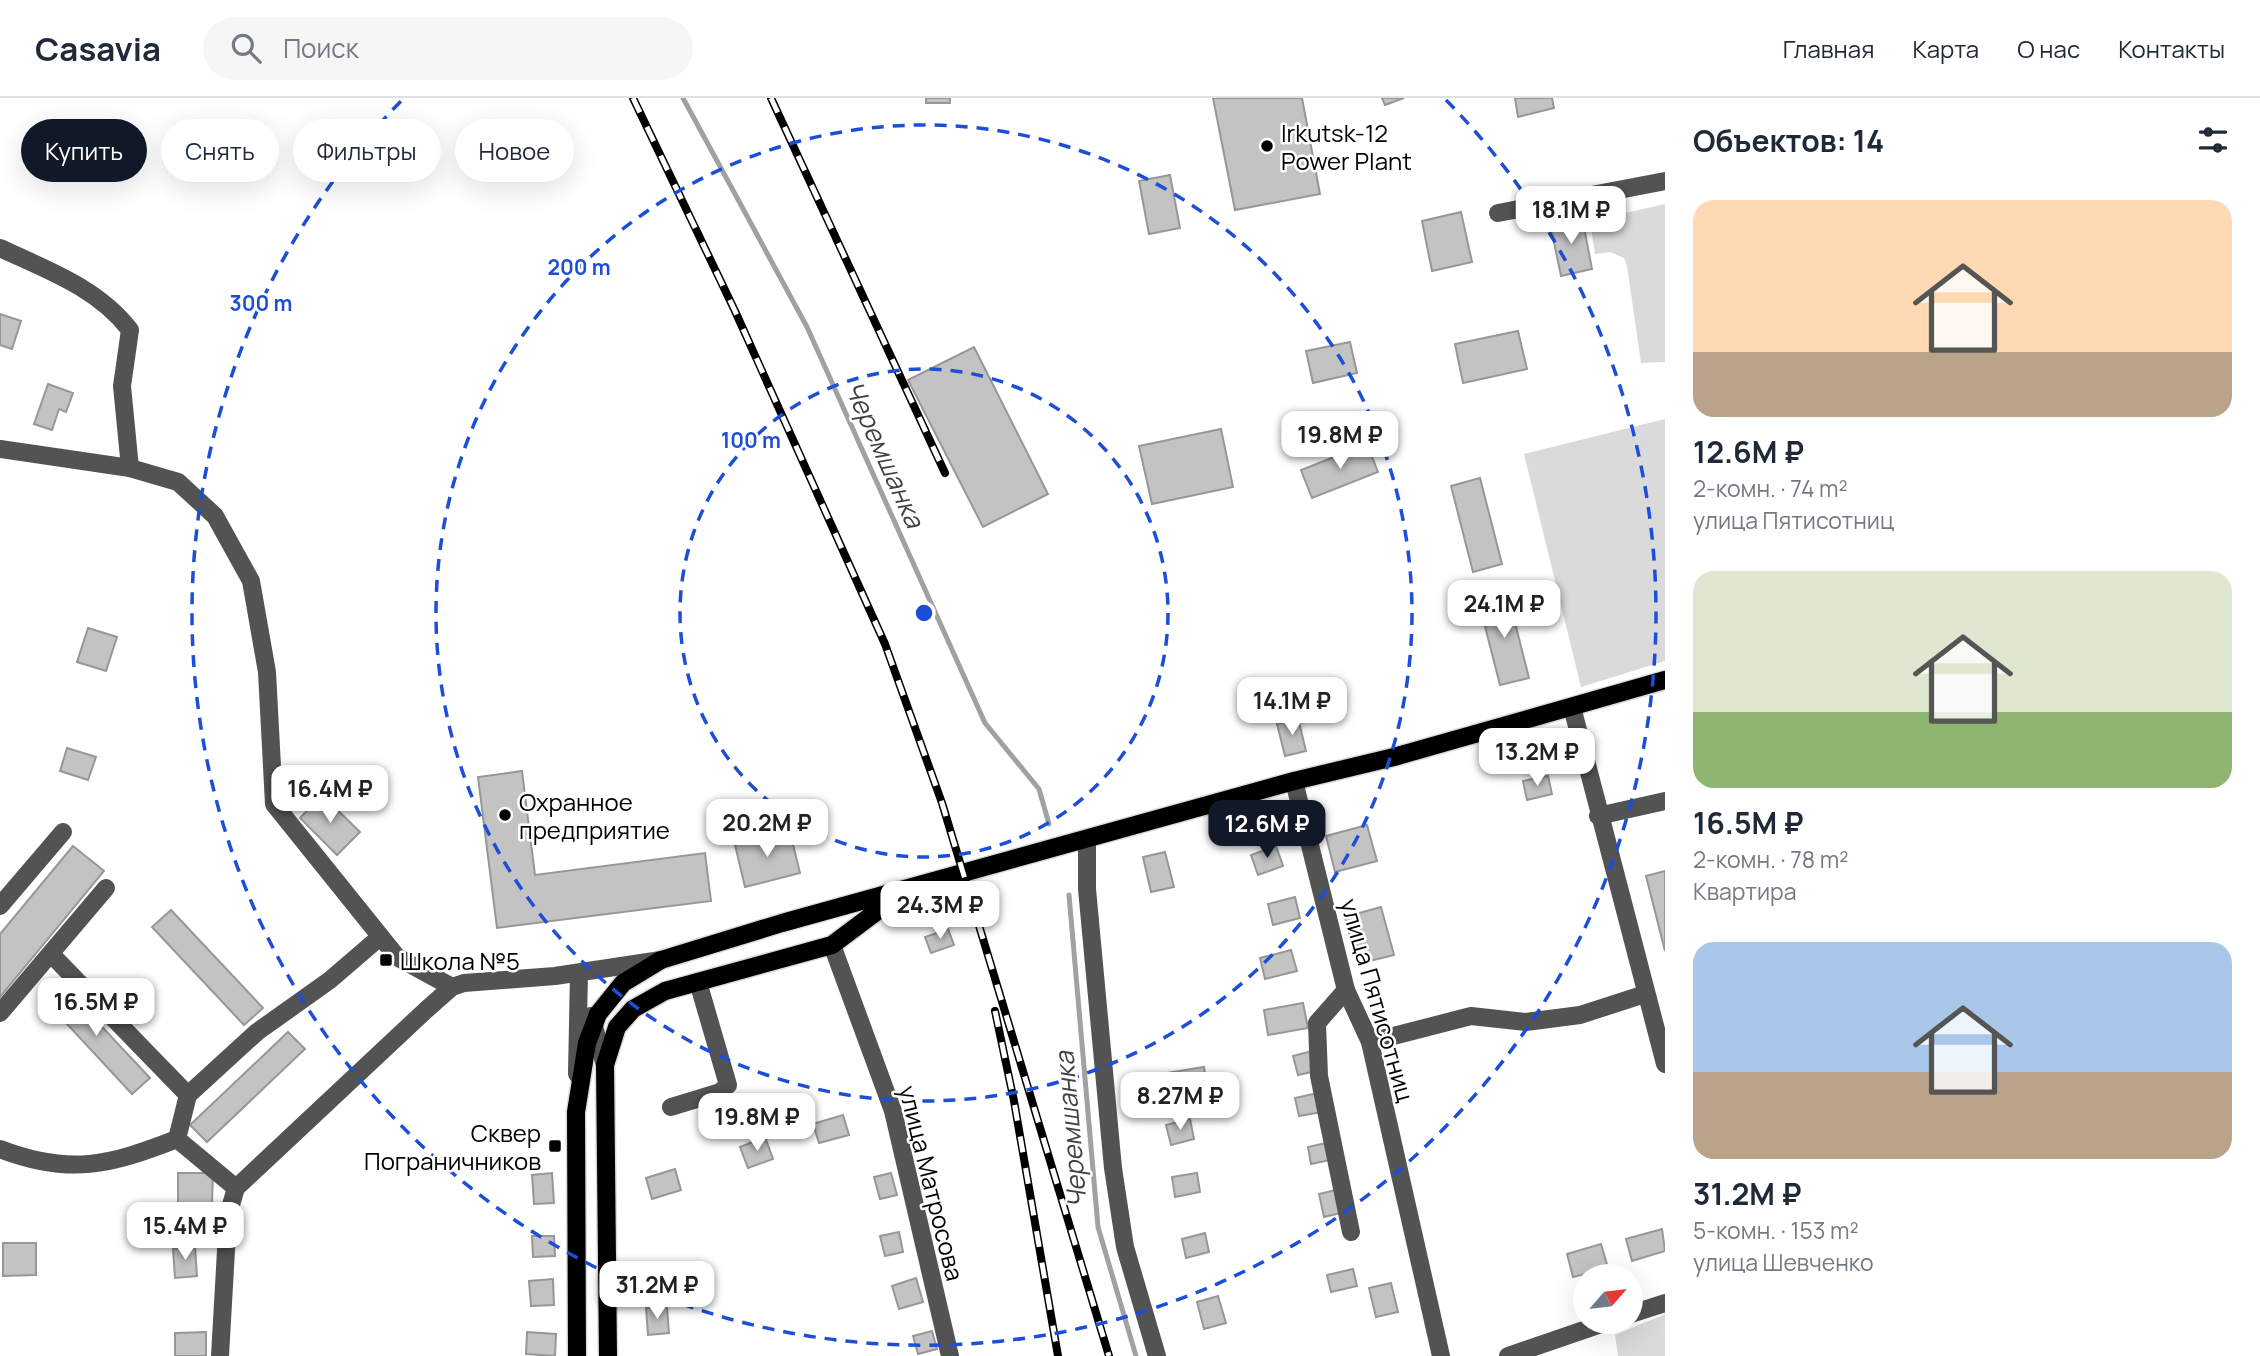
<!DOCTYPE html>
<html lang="ru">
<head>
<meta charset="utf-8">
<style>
  :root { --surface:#fff; --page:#f6f6f7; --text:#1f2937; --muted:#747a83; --line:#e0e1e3; --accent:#111827 }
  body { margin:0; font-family:Manrope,sans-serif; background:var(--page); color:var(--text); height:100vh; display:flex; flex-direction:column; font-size:26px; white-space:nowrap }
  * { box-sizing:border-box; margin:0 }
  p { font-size:23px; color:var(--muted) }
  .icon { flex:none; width:38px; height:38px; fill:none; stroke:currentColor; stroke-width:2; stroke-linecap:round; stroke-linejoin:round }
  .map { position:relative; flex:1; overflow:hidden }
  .sheet { display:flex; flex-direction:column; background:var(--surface); width:595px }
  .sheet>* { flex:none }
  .banner { position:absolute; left:21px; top:21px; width:665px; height:63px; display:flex; gap:14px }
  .needle { width:46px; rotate:62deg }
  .tools { position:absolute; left:1573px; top:1166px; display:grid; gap:14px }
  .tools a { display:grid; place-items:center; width:70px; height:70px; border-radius:50%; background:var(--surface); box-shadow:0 7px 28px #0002; font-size:35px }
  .price { position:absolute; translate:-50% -60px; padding:0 16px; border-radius:14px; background:#fff; color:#222; font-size:23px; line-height:46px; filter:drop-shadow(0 2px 4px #0008) }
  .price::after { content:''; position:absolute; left:50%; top:42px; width:21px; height:16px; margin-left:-10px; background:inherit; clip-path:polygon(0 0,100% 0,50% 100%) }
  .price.current { background:var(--accent); color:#fff }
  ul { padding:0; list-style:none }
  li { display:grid; align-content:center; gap:14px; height:371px; padding:0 28px }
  li span { display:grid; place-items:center; height:217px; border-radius:21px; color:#555 }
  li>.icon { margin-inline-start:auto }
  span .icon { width:126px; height:126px; fill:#fffc; stroke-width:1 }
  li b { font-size:30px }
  h2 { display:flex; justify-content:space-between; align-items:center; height:84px; padding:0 28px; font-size:30px }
  .chip { padding:0 24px; border-radius:32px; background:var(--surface); box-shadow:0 7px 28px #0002; font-size:24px; line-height:63px }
  .chip.current { background:var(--accent); color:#fff }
  header { display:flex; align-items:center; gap:42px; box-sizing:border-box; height:98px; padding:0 35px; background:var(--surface); border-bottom:2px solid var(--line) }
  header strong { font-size:33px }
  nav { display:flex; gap:38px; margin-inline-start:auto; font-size:24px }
  .search { width:490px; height:63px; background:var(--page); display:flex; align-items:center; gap:18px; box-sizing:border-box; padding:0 24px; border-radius:38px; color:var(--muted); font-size:26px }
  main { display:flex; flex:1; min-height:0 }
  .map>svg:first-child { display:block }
  .green { fill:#dadada }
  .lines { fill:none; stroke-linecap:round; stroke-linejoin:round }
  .stream { stroke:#a1a1a1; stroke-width:5 }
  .building { fill:#c3c3c3; stroke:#979797; stroke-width:2 }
  .major-casing { stroke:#dbdbdb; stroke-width:21 }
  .minor { stroke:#535353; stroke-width:18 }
  .major { stroke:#000; stroke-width:18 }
  .rail-casing { stroke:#000; stroke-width:8 }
  .rail { stroke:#fff; stroke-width:5; stroke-dasharray:16; stroke-linecap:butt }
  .ring { fill:none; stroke:#1d4ed8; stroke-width:3.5; stroke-dasharray:12 9 }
  .poi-dot { fill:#000; stroke:#fff; stroke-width:2.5 }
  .labels { text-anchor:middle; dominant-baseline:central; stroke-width:5; stroke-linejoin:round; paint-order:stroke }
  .poi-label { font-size:24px; fill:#000; stroke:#fff; text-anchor:start }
  .street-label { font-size:24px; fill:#000; stroke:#fff }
  .water-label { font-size:26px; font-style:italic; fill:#424242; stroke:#fff }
  .centre { fill:#1d4ed8; stroke:#fff; stroke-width:3.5 }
  .ring-label { font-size:21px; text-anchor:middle; font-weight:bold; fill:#1d4ed8; stroke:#fff; stroke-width:5; stroke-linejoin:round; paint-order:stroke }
</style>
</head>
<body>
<header>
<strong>Casavia</strong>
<div class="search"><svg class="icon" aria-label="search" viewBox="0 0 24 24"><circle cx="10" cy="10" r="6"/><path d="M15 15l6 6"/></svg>Поиск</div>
<nav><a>Главная</a><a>Карта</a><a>О нас</a><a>Контакты</a></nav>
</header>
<main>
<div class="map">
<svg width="1665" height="1258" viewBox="0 0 1665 1258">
  <rect width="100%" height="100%" fill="#fff"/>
  <!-- green -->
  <g class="green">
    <path d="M1665,106v158l-24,1 -14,-97 -3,-8 -14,-6 -15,2 -5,-33z"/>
    <path d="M1665,321v242l-84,26 -57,-233z"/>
    <path d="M1665,1216v42h-47l-3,-21z"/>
  </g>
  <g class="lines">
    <!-- stream -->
    <g class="stream">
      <path d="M683,0l124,229 178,396 54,66 10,35"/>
      <path d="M1069,797l29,332 38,129"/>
    </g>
  </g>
  <!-- building -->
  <g class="building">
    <rect x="926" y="0" width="24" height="5"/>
    <path d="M1213,0h89l18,96 -85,16z"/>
    <path d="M1382,0h22l-19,7z"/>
    <path d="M1515,0h37l2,10 -36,9z"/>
    <path d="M1170,77l10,53 -31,6 -10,-53z"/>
    <path d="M1461,114l11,50 -40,9 -10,-50z"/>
    <path d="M1582,119l10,52 -31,7 -11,-53z"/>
    <path d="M0,216l21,7 -9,28 -12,-4z"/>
    <path d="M1518,233l9,38 -64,14 -8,-39z"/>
    <path d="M1350,244l7,31 -44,10 -7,-32z"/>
    <path d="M974,249l74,147 -65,33 -75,-147z"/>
    <path d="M48,286l25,9 -7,19 -7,-3 -7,21 -18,-6z"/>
    <path d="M1221,331l12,58 -81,17 -13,-58z"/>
    <path d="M1367,346l11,28 -66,26 -11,-28z"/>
    <path d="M1480,380l22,86 -29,8 -22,-86z"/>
    <path d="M1508,497l21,83 -29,7 -21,-82z"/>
    <path d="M88,530l29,9 -11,34 -29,-9z"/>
    <path d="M1298,620l8,33 -21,5 -8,-32z"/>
    <path d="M67,650l29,9 -8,23 -28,-9z"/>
    <path d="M522,673l13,104 170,-22 6,48 -214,27 -19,-151z"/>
    <path d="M1548,678l4,18 -25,6 -4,-19z"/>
    <path d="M322,697l38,37 -23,23 -37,-37z"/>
    <path d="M1367,727l10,36 -42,11 -9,-36z"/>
    <path d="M790,734l10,41 -55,14 -10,-42z"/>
    <path d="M73,748l31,25 -104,126v-63z"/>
    <path d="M1276,748l7,20 -25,9 -7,-20z"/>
    <path d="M1165,754l9,35 -23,5 -8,-35z"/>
    <path d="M1665,773v80l-19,-75z"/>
    <path d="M1295,799l5,21 -27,7 -5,-21z"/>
    <path d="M1381,809l13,48 -37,9 -12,-47z"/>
    <path d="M171,812l92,98 -19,17 -92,-98z"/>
    <path d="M948,831l6,16 -23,8 -6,-16z"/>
    <path d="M1291,852l6,21 -32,8 -5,-21z"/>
    <path d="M59,883l91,97 -18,16 -90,-97z"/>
    <path d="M1303,905l5,25 -40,7 -4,-25z"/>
    <path d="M288,934l17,17 -98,93 -17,-17z"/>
    <path d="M1312,953l4,20 -18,4 -5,-19z"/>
    <path d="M1204,969l3,20 -44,8 -3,-21z"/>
    <path d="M1318,995l4,19 -23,4 -4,-18z"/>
    <path d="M843,1017l6,20 -30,8 -6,-19z"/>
    <path d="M1190,1021l4,20 -23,6 -5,-20z"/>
    <path d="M765,1039l8,22 -25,9 -8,-21z"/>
    <path d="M1326,1045l4,17 -19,4 -3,-17z"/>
    <path d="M675,1071l6,21 -29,9 -6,-21z"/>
    <path d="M178,1075h35l-1,31h-34z"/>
    <path d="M552,1075l2,30 -20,1 -2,-29z"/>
    <path d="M891,1075l6,22 -17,4 -6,-22z"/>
    <path d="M1197,1075l3,19 -25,5 -3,-20z"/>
    <path d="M1336,1092l5,23 -17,4 -5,-23z"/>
    <path d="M1662,1131l3,22 -33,10 -6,-22z"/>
    <path d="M899,1134l4,20 -18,4 -5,-20z"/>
    <path d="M1205,1135l4,19 -23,6 -4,-19z"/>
    <path d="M532,1138h22l1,20 -22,1z"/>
    <path d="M3,1145h33v32l-33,1z"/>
    <path d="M1601,1146l7,24 -35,9 -6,-23z"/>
    <path d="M195,1149l2,29 -22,2 -2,-29z"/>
    <path d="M1353,1171l4,17 -26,6 -4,-17z"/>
    <path d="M916,1180l7,24 -24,7 -7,-23z"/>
    <path d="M553,1181l1,26 -23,1 -2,-25z"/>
    <path d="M1391,1185l7,29 -22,5 -7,-29z"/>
    <path d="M1218,1198l8,27 -22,6 -7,-27z"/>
    <path d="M667,1209l2,26 -21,2 -2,-27z"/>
    <path d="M932,1233l5,18 -19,5 -5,-18z"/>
    <path d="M206,1234v24h-31v-23z"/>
    <path d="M527,1234l29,2 -1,22 -29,-2z"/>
  </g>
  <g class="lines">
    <defs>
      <g id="major">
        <path d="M577,1258l-1,-244 11,-69 11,-29 25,-31 38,-23 121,-37 512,-142 100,-24 271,-77"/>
        <path d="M608,1258l-3,-291 12,-38 16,-18 32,-18 167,-46 68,-51"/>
      </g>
    </defs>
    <!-- major casing -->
    <use href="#major" class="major-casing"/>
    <!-- minor -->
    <g class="minor">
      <path d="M1498,115l167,-32"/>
      <path d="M0,150c47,22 98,40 130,82l-8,56 8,82"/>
      <path d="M0,351l130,19 48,14 37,34 36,65 16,91 7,132 123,153 55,30"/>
      <path d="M1572,609l93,357"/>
      <path d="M1294,683l52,209 24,52 71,314"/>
      <path d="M1598,718l67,-15"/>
      <path d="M1087,743v48l26,279 12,79 32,109"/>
      <path d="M0,808l63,-74"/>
      <path d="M832,847l61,166 57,245"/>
      <path d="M51,856l137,141"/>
      <path d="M1346,892l-29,33 2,53 32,156"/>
      <path d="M0,915l106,-125"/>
      <path d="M591,918l14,49"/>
      <path d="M1370,944l101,-26 55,6 54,-7 65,-21"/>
      <path d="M577,976l2,-101"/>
      <path d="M671,1009l49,-15 8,-7 -30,-103"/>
      <path d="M0,1051c70,27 110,16 177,-10"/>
      <path d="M236,1090l-59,-49 11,-44 69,-63 73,-52 50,-43"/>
      <path d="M1631,1216l34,-11"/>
      <path d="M220,1258l8,-141 8,-27 190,-178 26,-23 12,-4 91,-7 106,-16"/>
      <path d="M1508,1258l102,-35"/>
    </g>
    <!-- major -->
    <use href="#major" class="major"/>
    <defs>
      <g id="rail">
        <path d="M633,0l102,213 150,333 57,159 167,553"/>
        <path d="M771,0l174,375"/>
        <path d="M995,913l19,90 44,255"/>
      </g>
    </defs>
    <!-- rail casing -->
    <use href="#rail" class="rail-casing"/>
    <!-- rail -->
    <use href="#rail" class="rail"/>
  </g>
  <!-- distance rings -->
  <g class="ring">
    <circle cx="924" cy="515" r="244"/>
    <circle cx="924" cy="515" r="488"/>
    <path d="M1446 2A732 732 0 1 1 402 2"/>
  </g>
  <!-- markers -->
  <g class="poi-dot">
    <circle cx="1267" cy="48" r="7"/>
    <circle cx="505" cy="717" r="7"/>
    <rect x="379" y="855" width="14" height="14" rx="3.5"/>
    <rect x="548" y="1041" width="14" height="14" rx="3.5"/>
  </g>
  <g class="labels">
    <!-- poi labels -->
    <g class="poi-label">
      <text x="1281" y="34">Irkutsk-12<tspan x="1281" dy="28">Power Plant</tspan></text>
      <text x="519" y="703">Охранное<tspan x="519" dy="28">предприятие</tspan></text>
      <text x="400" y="862">Школа №5</text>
      <text x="541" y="1034" text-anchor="end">Сквер<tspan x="541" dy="28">Пограничников</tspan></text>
    </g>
    <!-- street labels -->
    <g class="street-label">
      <text transform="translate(1378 902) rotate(74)">улица Пятисотниц</text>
      <text transform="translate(932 1085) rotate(76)">улица Матросова</text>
    </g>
    <!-- water labels -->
    <g class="water-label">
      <text transform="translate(885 356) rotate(66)">Черемшанка</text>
      <text transform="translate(1070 1032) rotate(-95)">Черемшанка</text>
    </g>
  </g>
  <circle cx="924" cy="515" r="10" class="centre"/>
  <g class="ring-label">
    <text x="579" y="177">200 m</text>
    <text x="261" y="213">300 m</text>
    <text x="751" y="350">100 m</text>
  </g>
</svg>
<div class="tools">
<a><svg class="needle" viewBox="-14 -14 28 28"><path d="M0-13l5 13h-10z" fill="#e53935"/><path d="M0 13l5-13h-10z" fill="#747a83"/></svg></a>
</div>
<b class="price" style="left:1571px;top:148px">18.1M ₽</b>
<b class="price" style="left:1340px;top:373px">19.8M ₽</b>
<b class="price" style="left:1504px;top:542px">24.1M ₽</b>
<b class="price" style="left:1292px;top:639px">14.1M ₽</b>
<b class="price" style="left:1537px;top:690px">13.2M ₽</b>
<b class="price" style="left:330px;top:727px">16.4M ₽</b>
<b class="price" style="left:767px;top:761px">20.2M ₽</b>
<b class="price current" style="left:1267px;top:762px">12.6M ₽</b>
<b class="price" style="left:940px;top:843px">24.3M ₽</b>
<b class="price" style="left:96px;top:940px">16.5M ₽</b>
<b class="price" style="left:1180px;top:1034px">8.27M ₽</b>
<b class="price" style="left:757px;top:1055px">19.8M ₽</b>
<b class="price" style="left:185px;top:1164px">15.4M ₽</b>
<b class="price" style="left:657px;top:1223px">31.2M ₽</b>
<div class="banner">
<a class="chip current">Купить</a>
<a class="chip">Снять</a>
<a class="chip">Фильтры</a>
<a class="chip">Новое</a>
</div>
</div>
<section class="sheet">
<h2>Объектов: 14<svg class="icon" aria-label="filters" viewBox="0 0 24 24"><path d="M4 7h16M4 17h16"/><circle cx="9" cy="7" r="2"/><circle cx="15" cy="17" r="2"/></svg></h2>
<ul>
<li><span style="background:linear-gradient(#ffd9b3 70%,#b9a48a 0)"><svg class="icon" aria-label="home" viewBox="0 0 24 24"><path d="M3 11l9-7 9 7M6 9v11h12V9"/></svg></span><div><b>12.6M ₽</b><p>2-комн. · 74 m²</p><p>улица Пятисотниц</p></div></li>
<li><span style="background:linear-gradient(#dfe7d0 65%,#8fb573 0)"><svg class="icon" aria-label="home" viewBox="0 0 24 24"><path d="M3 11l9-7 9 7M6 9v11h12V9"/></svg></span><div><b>16.5M ₽</b><p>2-комн. · 78 m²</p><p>Квартира</p></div></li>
<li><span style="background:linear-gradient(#a9c7e8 60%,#b9a48a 0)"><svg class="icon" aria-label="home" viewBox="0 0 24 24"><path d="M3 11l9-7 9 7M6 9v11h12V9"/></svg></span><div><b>31.2M ₽</b><p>5-комн. · 153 m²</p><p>улица Шевченко</p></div></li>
</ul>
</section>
</main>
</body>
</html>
